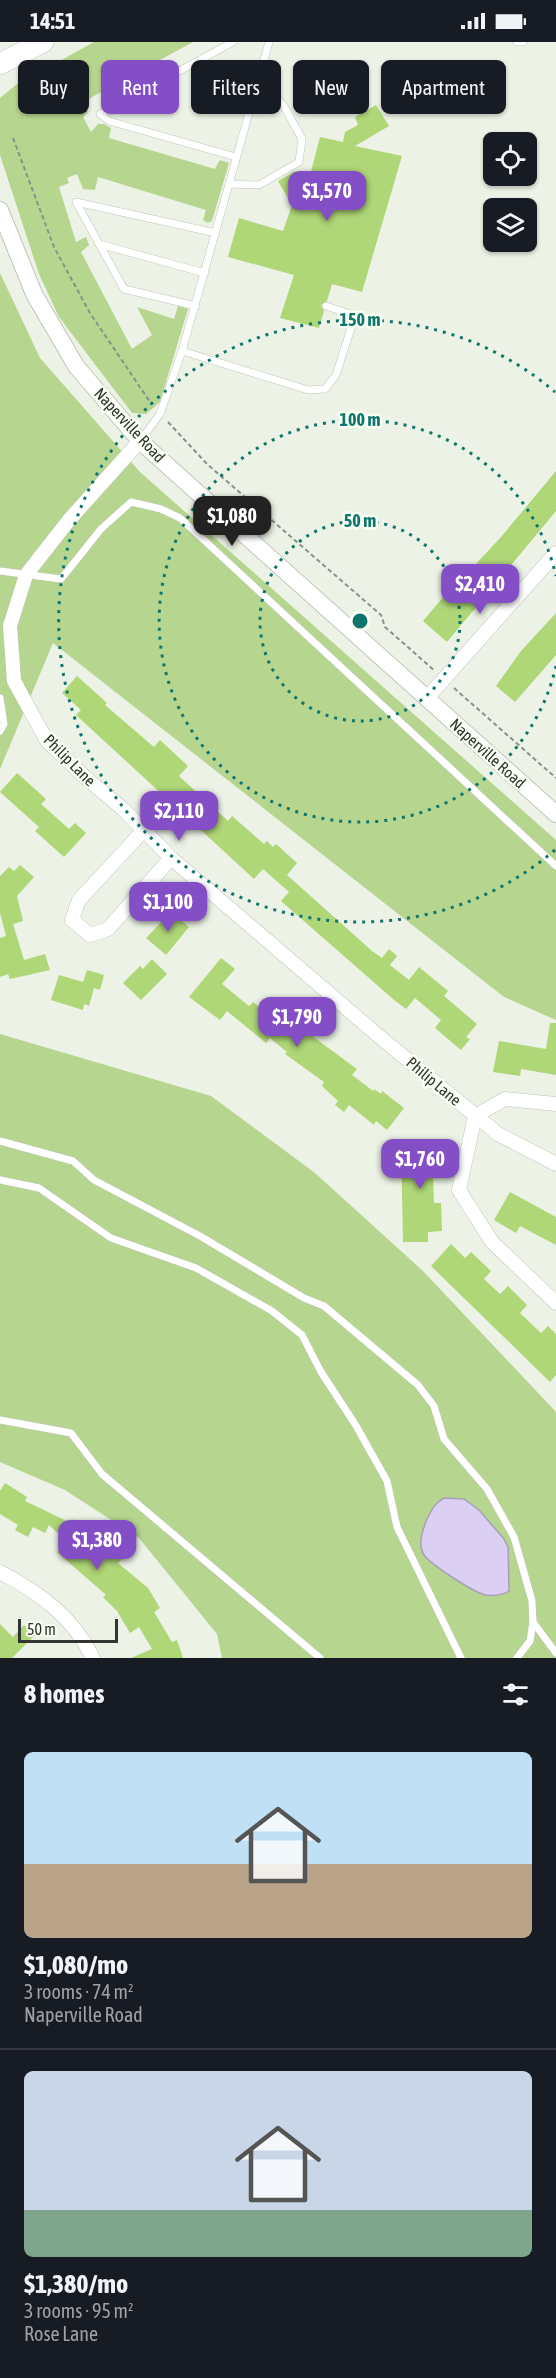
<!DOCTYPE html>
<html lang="en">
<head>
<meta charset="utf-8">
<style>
  :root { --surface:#171b24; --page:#20242c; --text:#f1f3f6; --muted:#9ea1a6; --line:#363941; --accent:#844ec6 }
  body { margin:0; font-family:"Asap Condensed",sans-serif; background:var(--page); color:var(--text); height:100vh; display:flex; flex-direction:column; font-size:22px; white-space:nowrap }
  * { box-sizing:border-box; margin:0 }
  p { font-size:20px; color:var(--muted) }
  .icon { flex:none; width:33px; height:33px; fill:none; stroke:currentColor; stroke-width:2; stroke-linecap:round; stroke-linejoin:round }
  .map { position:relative; height:1616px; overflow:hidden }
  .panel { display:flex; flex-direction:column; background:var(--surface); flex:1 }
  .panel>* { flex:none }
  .hud { position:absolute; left:18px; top:18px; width:520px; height:54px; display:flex; gap:12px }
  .controls { position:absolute; left:483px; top:90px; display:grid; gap:12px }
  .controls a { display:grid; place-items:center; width:54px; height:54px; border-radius:9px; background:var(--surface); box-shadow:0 2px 4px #0004; font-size:30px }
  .scale { position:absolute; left:18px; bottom:15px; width:100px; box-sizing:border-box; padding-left:6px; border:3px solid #31342f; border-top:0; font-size:16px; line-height:21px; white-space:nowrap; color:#31342f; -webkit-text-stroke:4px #fafff4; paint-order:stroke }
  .price { position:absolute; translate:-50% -51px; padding:0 14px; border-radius:12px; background:var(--accent); color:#fff; font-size:20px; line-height:39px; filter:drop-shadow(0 2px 3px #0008) }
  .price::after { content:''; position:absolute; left:50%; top:36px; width:18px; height:14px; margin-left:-9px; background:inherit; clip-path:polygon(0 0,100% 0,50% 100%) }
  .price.current { background:#222; color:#fff }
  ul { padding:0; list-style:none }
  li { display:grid; align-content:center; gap:12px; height:318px; padding:0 24px }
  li+li { border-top:2px solid var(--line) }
  li span { display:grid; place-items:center; height:186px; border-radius:9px; color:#555 }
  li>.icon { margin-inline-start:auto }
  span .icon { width:108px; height:108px; fill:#fffc; stroke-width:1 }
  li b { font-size:26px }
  h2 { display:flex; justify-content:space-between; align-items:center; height:72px; padding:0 24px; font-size:26px }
  .tag { padding:0 21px; border-radius:9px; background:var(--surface); box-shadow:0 2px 4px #0004; font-size:21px; line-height:54px }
  .tag.current { background:var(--accent); color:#fff }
  .status { display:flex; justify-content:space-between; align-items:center; height:42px; padding:0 30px; background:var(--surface); direction:ltr }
  .status svg { height:16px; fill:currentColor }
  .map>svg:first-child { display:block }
  .green { fill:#b6d58e }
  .water { fill:#dccff4; stroke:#a9a0b9; stroke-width:1.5 }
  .building { fill:#afd677 }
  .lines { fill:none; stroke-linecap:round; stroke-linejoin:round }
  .service-casing { stroke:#bfc5b8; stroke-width:8 }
  .minor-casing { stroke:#bfc5b8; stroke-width:15 }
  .tertiary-casing { stroke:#bfc5b8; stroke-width:18 }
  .trunk-casing { stroke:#bfc5b8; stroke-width:22 }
  .path { stroke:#8c9188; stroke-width:2; stroke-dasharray:4.5 3; stroke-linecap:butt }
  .service { stroke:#fff; stroke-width:7 }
  .minor { stroke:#fff; stroke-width:14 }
  .tertiary { stroke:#fff; stroke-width:16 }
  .trunk { stroke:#fff; stroke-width:21 }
  .ring { fill:none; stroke:#0f766e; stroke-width:3; stroke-dasharray:3 6 }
  .labels { text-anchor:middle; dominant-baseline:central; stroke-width:5; stroke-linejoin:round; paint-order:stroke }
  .street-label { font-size:16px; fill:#31342f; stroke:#fafff4 }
  .centre { fill:#0f766e; stroke:#fafff4; stroke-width:3 }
  .ring-label { font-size:18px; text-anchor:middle; font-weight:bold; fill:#0f766e; stroke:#fafff4; stroke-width:5; stroke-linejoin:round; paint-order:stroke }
</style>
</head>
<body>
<div class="status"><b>14:51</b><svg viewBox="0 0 49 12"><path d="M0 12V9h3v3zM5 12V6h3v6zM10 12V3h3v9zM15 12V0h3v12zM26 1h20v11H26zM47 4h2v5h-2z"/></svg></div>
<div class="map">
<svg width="556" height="1616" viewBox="0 0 556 1616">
  <rect width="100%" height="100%" fill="#ecf2e5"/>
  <!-- green -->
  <g class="green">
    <path d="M94,0h99l-110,60 5,10 -5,5 8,15 7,-8h6l7,4 -2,10 106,31 5,-9 9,3 -17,58 -4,2 -5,-3 3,-10 -108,-33 -3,13 -12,-1 -6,-15 -10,4 2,5 -10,4 17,55 10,-5 3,8 -8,7 51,97 20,-14 -15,-28 37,12 4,-13 10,3 -28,93 -14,12 -14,-1 -73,-96 -20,-43 -39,-119v-57l16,-13z"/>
    <path d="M0,231l40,85 100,114 416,368v180l-52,-23 -451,-354 -53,126z"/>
    <path d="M0,992l211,62 104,77 108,98 133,141v246h-334l-5,-24 -78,-96 -74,-48 -65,-28z"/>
  </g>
  <!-- water -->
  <path class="water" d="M444,1456l20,1 15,11 25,29 4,8 1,44c-5,4 -16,5 -23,4 -10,-1 -56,-31 -62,-40 -7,-12 -1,-25 3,-36 5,-10 8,-16 17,-21z"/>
  <!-- building -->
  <g class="building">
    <path d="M376,63l13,21 -34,20 47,10 -40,136 -30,-8 -5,17 -6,4 3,6 -5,17 -39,-10 14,-43 -66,-18 11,-39 44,13 9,-26 -14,-24 17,-10 11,20 14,-54 23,5 2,-10 13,-7 -3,-8z"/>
    <path d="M556,429v40l-109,131 -24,-21 48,-57 3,2 27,-29z"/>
    <path d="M556,571v42l-41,47 -19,-16 25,-35z"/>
    <path d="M77,634l30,27 -2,2 49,42 6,-7 28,26 -9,10 49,45 4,-5 32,28 3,-3 6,6 3,-3 21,19 -10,12 85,76 10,7 7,-9 8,7 -7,9 19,15 10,-13 29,24 -4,5 33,28 -11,13 4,2 -9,11 -26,-22 6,-8 -26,-22 -9,11 -13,-10 -112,-98 8,-9 -26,-23 -9,10 -178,-164 5,-5 -19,-17z"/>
    <path d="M17,731l29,26 -5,5 28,25 6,-6 11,10 -22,24 -29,-26 4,-4 -39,-35z"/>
    <path d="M20,823l14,12 -17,19 6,25 -10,3 11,36 21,-6 5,16 -40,9 -2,-5 -8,3v-39l6,-2 -6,-23v-37l9,-9 5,4z"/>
    <path d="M171,870l18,15 -23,28 -20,-17z"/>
    <path d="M221,916l14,11 -13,15 27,22 4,-4 12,10 8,-9 16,13 -3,3 16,13 2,-2 53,39 -5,6 21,16 1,-2 7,5 1,-3 22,17 -17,22 -11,-9 -2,4 -25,-20 -5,7 -9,-7 3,-4 -16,-15 2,-4 -39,-28 2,-2 -17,-14 -4,5 -39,-32 -7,9 -31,-23z"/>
    <path d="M152,917l15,15 -26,26 -18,-17 17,-17 3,3z"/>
    <path d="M87,928l17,5 -4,15 -6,-2 -5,18 -5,-2 -1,6 -32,-10 8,-25 24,7z"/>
    <path d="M550,981h6v52l-35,-6 -1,7 -27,-4 6,-31 47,8z"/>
    <path d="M440,1100l1,35 -8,1 1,25h7l1,28 -14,1v10h-25l-2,-99z"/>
    <path d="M510,1150l46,25v28l-36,-19 -4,7 -22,-13z"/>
    <path d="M451,1202l14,14 6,-6 20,19 -7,8 16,15 8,-8 19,19 -7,8 21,20 7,-7 8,8v41l-6,7 -119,-116z"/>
    <path d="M5,1441l22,14 -2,4 44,21 3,-3 50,40 -4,4 30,25 12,20 -6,4 18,30 5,-2 6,18h-52l21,-9 -13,-22 -9,6 -13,-22 -14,-14 3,-2 -49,-43 9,-11 -17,-16 -4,8 -12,-6 -5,10 -13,-7 3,-5 -18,-11v-23z"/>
    <path d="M0,1582l13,13 11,-12 11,10 -23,23h-12z"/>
  </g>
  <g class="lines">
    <defs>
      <g id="service">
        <path d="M233,0l-133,72 9,7 127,36"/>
        <path d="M517,0h6"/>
        <path d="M229,142l30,1 40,-23 3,-23 -18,-33 -8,-9 -21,-8"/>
        <path d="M99,202l106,29"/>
        <path d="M196,264l-72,-17 -48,-87 140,31"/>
        <path d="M182,309l126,39 17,-1 11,-14 18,-56 -4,-5 -24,-8"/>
        <path d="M140,399l20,-27 22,-63 87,-309"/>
        <path d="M0,529l61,8 40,-50 30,-27 30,7 19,9 376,348"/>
        <path d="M0,656l4,26 -4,7"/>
        <path d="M0,1099l73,20 21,19 106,56 104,62 20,8 94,79 16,21 10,33 43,50 27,48 18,64 1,21 23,31"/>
        <path d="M0,1138l39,8 72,50 85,30 76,43 30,24 19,37 34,52 32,57 10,46 64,131"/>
        <path d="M0,1378l71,13 31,41 218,184"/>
        <path d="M517,1616l13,-17 3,-19"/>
      </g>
      <g id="minor">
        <path d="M140,399l-71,79 -43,55 -16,51 4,55 33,60 39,37 37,31 48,49 210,180 117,96 58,30"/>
        <path d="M427,656l129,-145"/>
        <path d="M144,788l-65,70 -7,20 18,15 18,-6 63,-71"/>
        <path d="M556,1062l-51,-5 -30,17 -16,74 33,52 64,61"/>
        <path d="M0,1530c40,21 73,45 93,86"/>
      </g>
      <path id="tertiary" d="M0,168l34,84 42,72 64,75 416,373"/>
      <path id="trunk" d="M0,22l43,-22"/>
    </defs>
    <!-- service casing -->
    <use href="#service" class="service-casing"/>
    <!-- minor casing -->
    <use href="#minor" class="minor-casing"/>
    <!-- tertiary casing -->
    <use href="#tertiary" class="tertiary-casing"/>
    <!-- trunk casing -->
    <use href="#trunk" class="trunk-casing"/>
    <!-- path -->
    <g class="path">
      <path d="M13,96l41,109 36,66 62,92"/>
      <path d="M168,380l39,42 174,151 4,12 50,44"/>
      <path d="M454,646l102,90"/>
    </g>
    <!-- service -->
    <use href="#service" class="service"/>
    <!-- minor -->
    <use href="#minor" class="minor"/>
    <!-- tertiary -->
    <use href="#tertiary" class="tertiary"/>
    <!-- trunk -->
    <use href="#trunk" class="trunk"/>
  </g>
  <!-- distance rings -->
  <g class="ring">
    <circle cx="360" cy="579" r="100"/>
    <path d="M556 624A201 201 0 1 1 556 534"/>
    <path d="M555 808A301 301 0 1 1 555 350"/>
  </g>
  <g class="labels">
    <!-- street labels -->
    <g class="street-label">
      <text transform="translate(130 383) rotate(47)">Naperville Road</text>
      <text transform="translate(488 711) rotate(42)">Naperville Road</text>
      <text transform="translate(70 718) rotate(45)">Philip Lane</text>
      <text transform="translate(434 1039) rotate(40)">Philip Lane</text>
    </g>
  </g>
  <circle cx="360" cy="579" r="9" class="centre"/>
  <g class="ring-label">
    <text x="360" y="284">150 m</text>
    <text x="360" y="384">100 m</text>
    <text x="360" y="485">50 m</text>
  </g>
</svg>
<div class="controls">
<a><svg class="icon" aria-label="locate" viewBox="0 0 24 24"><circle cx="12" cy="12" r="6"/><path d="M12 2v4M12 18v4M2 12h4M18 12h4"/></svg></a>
<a><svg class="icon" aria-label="layers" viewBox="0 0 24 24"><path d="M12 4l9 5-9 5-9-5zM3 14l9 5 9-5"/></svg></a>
</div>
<div class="scale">50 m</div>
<b class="price" style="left:327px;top:180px">$1,570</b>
<b class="price current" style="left:232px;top:505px">$1,080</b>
<b class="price" style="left:480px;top:573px">$2,410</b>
<b class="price" style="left:179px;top:800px">$2,110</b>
<b class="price" style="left:168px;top:891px">$1,100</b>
<b class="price" style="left:297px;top:1006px">$1,790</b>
<b class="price" style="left:420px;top:1148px">$1,760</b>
<b class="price" style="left:97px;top:1529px">$1,380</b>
<div class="hud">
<a class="tag">Buy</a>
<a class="tag current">Rent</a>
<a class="tag">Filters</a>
<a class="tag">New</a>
<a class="tag">Apartment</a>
</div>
</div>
<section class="panel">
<h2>8 homes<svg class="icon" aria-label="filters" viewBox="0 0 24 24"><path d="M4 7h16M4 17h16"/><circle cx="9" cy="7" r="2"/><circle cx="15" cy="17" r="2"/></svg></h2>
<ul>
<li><span style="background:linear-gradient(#bfe0f5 60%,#b9a48a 0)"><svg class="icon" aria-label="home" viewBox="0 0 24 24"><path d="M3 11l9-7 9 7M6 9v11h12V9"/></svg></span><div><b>$1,080/mo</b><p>3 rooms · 74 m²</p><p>Naperville Road</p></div></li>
<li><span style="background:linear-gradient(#c9d6e8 75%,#7fa58c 0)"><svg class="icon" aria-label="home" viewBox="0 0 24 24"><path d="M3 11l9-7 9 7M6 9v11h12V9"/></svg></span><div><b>$1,380/mo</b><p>3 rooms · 95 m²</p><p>Rose Lane</p></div></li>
</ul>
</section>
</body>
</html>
